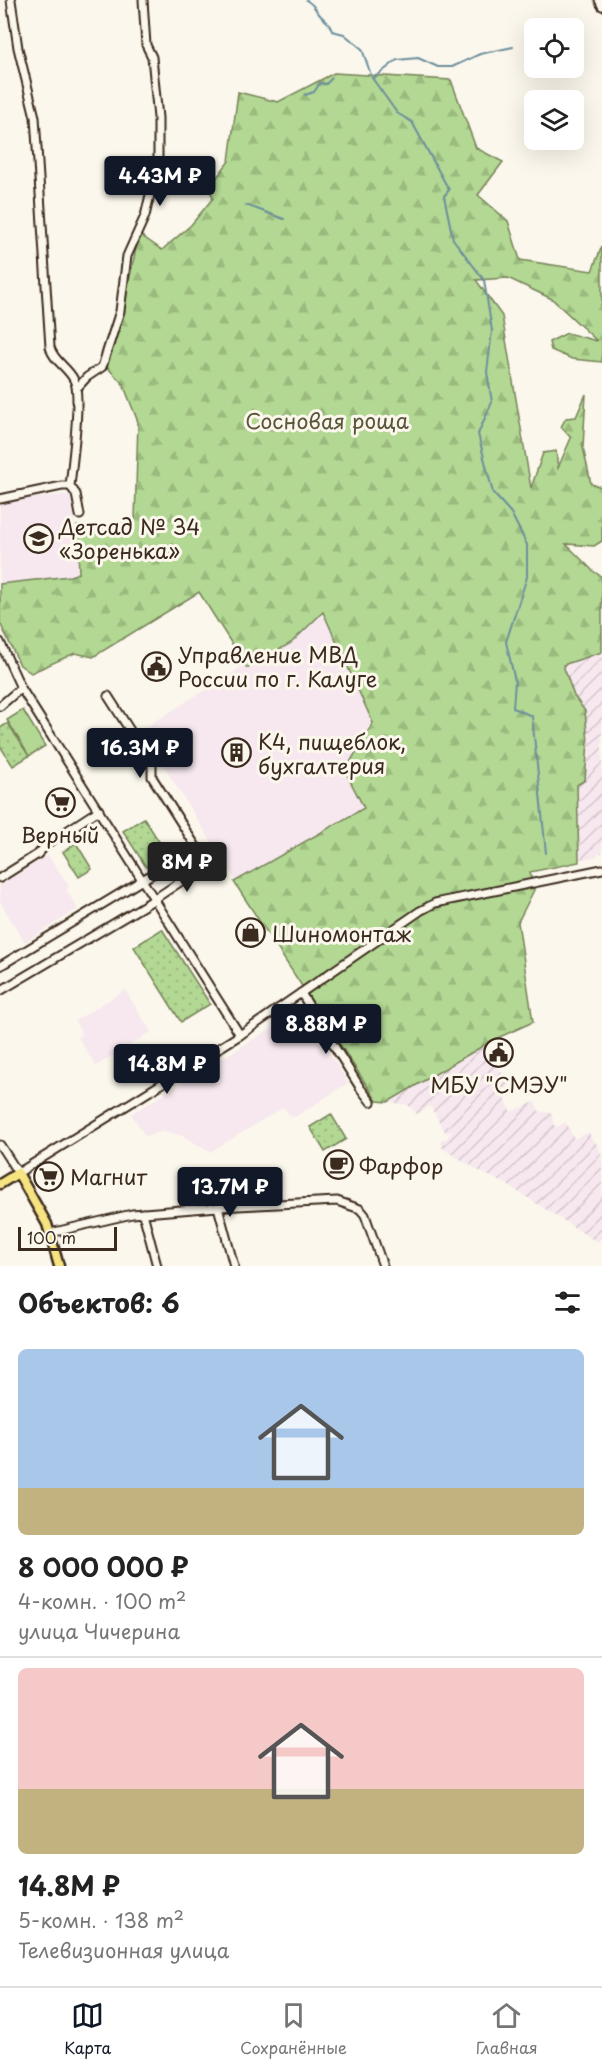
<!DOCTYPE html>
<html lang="ru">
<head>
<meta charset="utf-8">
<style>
  :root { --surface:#fff; --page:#f2f2f2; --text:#222; --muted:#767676; --line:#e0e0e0; --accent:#111827 }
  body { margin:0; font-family:"Playpen Sans",sans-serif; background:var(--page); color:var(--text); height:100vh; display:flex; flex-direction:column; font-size:22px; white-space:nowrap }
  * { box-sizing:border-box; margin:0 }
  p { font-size:20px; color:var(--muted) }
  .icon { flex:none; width:33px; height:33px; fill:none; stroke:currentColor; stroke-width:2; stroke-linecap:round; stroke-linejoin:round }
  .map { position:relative; height:1266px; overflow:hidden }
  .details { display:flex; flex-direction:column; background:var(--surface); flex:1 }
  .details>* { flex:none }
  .buttons { position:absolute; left:524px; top:18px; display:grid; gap:12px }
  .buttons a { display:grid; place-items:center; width:60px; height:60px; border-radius:9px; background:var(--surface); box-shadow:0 6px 24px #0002; font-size:30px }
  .scale { position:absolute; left:18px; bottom:15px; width:99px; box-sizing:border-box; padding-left:6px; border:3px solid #3b2a1e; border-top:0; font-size:16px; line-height:21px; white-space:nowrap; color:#3b2a1e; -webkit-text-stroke:4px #fbf7ec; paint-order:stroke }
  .price { position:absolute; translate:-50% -51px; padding:0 14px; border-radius:6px; background:var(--accent); color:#fff; font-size:20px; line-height:39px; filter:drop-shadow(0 2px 3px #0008) }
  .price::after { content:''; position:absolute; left:50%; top:36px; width:18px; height:14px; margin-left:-9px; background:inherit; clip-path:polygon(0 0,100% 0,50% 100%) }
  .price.current { background:#222; color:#fff }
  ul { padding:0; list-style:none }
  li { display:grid; align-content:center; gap:12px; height:318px; padding:0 18px }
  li+li { border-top:2px solid var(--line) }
  li span { display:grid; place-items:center; height:186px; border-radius:9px; color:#555 }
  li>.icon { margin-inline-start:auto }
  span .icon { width:108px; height:108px; fill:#fffc; stroke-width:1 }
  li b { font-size:26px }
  h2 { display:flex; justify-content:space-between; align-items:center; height:72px; padding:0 18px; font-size:26px }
  .tab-bar { display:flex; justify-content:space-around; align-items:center; height:84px; border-top:2px solid var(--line); background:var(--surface); font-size:16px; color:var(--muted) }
  .tab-bar a { display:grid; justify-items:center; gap:3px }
  .tab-bar .current { color:var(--accent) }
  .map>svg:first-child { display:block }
  .built { fill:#f6e8ee }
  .industrial { fill:url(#industrial-furrows) }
  .grass { fill:url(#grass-dots); stroke:#768158; stroke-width:1.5 }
  .forest { fill:url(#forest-firs); stroke:#768158; stroke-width:1.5 }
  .garden { fill:#b2d893; stroke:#768158; stroke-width:1.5 }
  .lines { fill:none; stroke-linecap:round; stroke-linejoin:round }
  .stream { stroke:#6d8f9d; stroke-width:2 }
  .minor-casing { stroke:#3b2a1e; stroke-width:11 }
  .major-casing { stroke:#3b2a1e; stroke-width:13 }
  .minor { stroke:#fbf7ec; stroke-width:7 }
  .major { stroke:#f6e381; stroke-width:8 }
  .labels { text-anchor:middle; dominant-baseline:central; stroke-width:6; stroke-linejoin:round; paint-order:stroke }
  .park-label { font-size:21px; fill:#59563b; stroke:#fbf7ec }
  .poi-label { font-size:21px; fill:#3b2a1e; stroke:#fbf7ec; text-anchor:start }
</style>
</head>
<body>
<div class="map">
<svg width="602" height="1266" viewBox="0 0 602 1266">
  <defs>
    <pattern id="industrial-furrows" width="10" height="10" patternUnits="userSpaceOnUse" patternTransform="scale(1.5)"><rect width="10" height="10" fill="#f6e8ee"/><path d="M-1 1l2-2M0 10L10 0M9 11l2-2" fill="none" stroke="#d4c7cc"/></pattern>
    <pattern id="grass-dots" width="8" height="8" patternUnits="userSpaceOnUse" patternTransform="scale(1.5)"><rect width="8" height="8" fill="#b2d893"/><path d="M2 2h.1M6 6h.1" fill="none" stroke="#9aba7e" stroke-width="1.8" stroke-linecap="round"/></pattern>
    <pattern id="forest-firs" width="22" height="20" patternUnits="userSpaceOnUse" patternTransform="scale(1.5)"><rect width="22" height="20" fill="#b2d893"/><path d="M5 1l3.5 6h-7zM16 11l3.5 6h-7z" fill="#9aba7e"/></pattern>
  </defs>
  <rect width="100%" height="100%" fill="#fbf7ec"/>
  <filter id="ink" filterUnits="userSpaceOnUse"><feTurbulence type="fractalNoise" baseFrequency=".0167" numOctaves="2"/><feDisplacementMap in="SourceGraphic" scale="12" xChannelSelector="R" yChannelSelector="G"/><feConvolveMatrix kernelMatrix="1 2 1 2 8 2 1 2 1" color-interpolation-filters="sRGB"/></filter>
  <g filter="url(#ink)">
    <!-- built -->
    <g class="built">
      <path d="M73,494l7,115 -80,7v-112l23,-5z"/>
      <path d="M327,608l61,126 35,148 -173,21 -109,-173 93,-58z"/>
      <path d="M48,855l20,30 -1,6 11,18 -53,33 -25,-40v-17z"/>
      <path d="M125,990l26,42 -55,34 -18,-29 4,-3 -7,-13z"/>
      <path d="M303,1009l45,74 -53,34 -5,-1 -6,-9 -74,45 -27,-16 -18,-5 -20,5 -14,-22z"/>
    </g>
    <!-- industrial -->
    <g class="industrial">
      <path d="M602,652v201l-4,1 -2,3 -17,2 -2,-74 8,-5 3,-38 -3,-31 -11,-15 -11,-32z"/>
      <path d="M485,1045l24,40 -7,5 9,22 24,-10 4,9 12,2 4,15 11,-6 8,17 15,-7 4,10 2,-1 7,14v83l-5,4 -91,-58 -25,-12 -39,-24 1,-3 -3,-2 3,-5 3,2 6,-9 -6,2 -16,-27 -13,8 -9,-9 -20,-3z"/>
    </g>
    <!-- grass -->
    <g class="grass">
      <path d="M8,723l21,33 -16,10 -13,-20v-18z"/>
      <path d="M144,818l23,36 -21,13 -23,-36z"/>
      <path d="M76,843l16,26 -13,8 -16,-25z"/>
      <path d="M162,929l48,75 -29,18 -47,-75z"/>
      <path d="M331,1114l15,25 -21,13 -15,-25z"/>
    </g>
    <!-- forest -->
    <path class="forest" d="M334,73l117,7 25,68 27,14 -25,33 30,26 12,39 72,11 10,-25v116l-30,-3 -21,-9 -2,-8 18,-9 30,8 -45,-42 -44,-21 -32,2 26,36 29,172 12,-35 13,-2 2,17 13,-30 -10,-11 5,-9 10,-1 10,-23 -3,53 8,37 11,3v54l-8,5 -28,-2 27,27 9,6v75l-39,13 11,31 11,15 3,31 -3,38 -8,5 2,77 -49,10 4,18 -16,32 15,100 -40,18 -105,62 -11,-1 -143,-219 130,-74 -19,-37 28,-48 -50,-111 -32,31 -44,25 -48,-76 -106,65 -18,-4 -44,20 -11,-8 -20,-42v-39l70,-8 9,-3 -2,-47 28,2 30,-9 3,-97 -15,-38 -18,-19 18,-55 16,-76 23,16 29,-25 22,-27 -4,-10 20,-27 9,-69 40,10z"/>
    <!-- garden -->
    <path class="garden" d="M23,710l22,36 -16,10 -22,-36z"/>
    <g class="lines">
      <!-- stream -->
      <g class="stream">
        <path d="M306,0c11,7 7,8 14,15 7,8 8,5 12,16l12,3 18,15 10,29 25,35 15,9 37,68 -5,6 9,43 31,41 8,51 -5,41 5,30 -14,32 15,59 18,20 16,32v32l-21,65 9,39 -2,27 19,8 14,137"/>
        <path d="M373,79l24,-19 21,-2 20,9h14l28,-13 33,-7"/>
        <path d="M305,95l9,-3 6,-9 6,1 6,-6"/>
        <path d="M246,205l38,14"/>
      </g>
      <defs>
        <g id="minor">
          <path d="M11,0l7,48 17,69 15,230c3,14 18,20 24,33 8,14 -2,86 -4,106l6,8 4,21"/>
          <path d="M599,0l3,6"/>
          <path d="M77,388l10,-11 15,-10 18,-56 7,-55 18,-40 13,-55v-43l-6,-61 -6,-12 -3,-45"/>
          <path d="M0,499l62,-13h8"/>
          <path d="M0,642l21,46 219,347"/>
          <path d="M0,706l21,-18"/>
          <path d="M0,878l38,-24 10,-11 51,-33"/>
          <path d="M0,966l197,-119"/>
          <path d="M0,991l150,-89 54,-36 -2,-10 -50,-79v-12l-44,-69"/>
          <path d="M301,993l60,96 10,13"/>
          <path d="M0,1145l18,28 222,-138 180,-124 15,-8 167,-34"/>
          <path d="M218,1207l16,59"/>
          <path d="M143,1213l14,53"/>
          <path d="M50,1233l82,-19 86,-7 119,-6 23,8 5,6 18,51"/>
        </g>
        <path id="major" d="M0,1184l18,-11 29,51 12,42"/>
      </defs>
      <!-- minor casing -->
      <use href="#minor" class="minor-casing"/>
      <!-- major casing -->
      <use href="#major" class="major-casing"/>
      <!-- minor -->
      <use href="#minor" class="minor"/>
      <!-- major -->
      <use href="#major" class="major"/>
    </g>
  </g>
  <!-- icons -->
  <defs>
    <symbol id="school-ring" viewBox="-11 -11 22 22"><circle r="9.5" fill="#fbf7ec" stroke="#3b2a1e" stroke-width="1.5"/><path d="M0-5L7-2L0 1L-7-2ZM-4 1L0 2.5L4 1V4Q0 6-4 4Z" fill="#3b2a1e"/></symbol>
    <symbol id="civic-ring" viewBox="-11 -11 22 22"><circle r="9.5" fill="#fbf7ec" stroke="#3b2a1e" stroke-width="1.5"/><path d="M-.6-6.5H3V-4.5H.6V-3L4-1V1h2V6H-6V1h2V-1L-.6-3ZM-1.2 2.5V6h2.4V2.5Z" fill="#3b2a1e"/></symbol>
    <symbol id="building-ring" viewBox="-11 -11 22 22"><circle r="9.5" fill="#fbf7ec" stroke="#3b2a1e" stroke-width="1.5"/><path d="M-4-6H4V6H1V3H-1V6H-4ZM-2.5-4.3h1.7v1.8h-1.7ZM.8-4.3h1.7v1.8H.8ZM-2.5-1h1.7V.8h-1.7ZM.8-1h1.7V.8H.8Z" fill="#3b2a1e"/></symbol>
    <symbol id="supermarket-ring" viewBox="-11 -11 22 22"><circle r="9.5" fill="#fbf7ec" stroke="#3b2a1e" stroke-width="1.5"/><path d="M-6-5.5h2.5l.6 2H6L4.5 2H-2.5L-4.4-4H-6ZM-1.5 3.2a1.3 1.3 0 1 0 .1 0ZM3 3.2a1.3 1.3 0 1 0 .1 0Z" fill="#3b2a1e"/></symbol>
    <symbol id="shop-ring" viewBox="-11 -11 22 22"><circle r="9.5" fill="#fbf7ec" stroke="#3b2a1e" stroke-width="1.5"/><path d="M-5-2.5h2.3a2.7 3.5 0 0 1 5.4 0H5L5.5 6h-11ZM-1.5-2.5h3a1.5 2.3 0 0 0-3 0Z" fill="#3b2a1e"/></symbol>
    <symbol id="cafe-ring" viewBox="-11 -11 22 22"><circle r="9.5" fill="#fbf7ec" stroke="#3b2a1e" stroke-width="1.5"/><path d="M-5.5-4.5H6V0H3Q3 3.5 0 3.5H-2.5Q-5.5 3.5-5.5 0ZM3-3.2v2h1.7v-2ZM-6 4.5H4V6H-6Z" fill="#3b2a1e"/></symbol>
  </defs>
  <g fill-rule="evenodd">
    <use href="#school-ring" x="22" y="522" width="33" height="33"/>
    <use href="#civic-ring" x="140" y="650" width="33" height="33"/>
    <use href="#building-ring" x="220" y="736" width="33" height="33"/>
    <use href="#supermarket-ring" x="44" y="786" width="33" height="33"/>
    <use href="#shop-ring" x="234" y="916" width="33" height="33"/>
    <use href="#civic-ring" x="482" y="1036" width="33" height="33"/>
    <use href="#cafe-ring" x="322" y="1148" width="33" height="33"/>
    <use href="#supermarket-ring" x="32" y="1160" width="33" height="33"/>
  </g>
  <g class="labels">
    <!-- park labels -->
    <g class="park-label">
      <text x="327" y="420">Сосновая роща</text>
    </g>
    <!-- poi labels -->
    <g class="poi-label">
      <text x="59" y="526">Детсад № 34<tspan x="59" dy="24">«Зоренька»</tspan></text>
      <text x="178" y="654">Управление МВД<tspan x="178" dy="24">России по г. Калуге</tspan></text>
      <text x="258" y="741">К4, пищеблок,<tspan x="258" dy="24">бухгалтерия</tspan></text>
      <text x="60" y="834" text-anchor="middle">Верный</text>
      <text x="272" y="933">Шиномонтаж</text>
      <text x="499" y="1084" text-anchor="middle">МБУ "СМЭУ"</text>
      <text x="359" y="1165">Фарфор</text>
      <text x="70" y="1176">Магнит</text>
    </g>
  </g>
</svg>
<div class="buttons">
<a><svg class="icon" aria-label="locate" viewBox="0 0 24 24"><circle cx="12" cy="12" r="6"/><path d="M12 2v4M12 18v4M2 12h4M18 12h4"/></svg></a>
<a><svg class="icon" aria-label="layers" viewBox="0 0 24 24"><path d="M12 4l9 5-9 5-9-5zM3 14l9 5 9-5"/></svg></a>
</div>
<div class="scale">100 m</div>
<b class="price" style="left:160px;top:207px">4.43M ₽</b>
<b class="price" style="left:140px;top:779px">16.3M ₽</b>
<b class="price current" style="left:187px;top:893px">8M ₽</b>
<b class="price" style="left:326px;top:1055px">8.88M ₽</b>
<b class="price" style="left:167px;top:1095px">14.8M ₽</b>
<b class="price" style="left:230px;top:1218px">13.7M ₽</b>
</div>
<section class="details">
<h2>Объектов: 6<svg class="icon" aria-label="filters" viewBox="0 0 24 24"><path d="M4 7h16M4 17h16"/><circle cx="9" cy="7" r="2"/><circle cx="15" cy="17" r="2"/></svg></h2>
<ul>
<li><span style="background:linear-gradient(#a9c7e8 75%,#c2b280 0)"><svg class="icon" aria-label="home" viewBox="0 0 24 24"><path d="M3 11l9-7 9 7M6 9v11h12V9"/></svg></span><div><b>8 000 000 ₽</b><p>4-комн. · 100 m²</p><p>улица Чичерина</p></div></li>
<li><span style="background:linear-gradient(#f6c9c9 65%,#c2b280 0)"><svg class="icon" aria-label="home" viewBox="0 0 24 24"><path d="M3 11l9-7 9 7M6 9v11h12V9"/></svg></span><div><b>14.8M ₽</b><p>5-комн. · 138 m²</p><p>Телевизионная улица</p></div></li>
</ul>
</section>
<nav class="tab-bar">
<a class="current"><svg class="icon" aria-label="map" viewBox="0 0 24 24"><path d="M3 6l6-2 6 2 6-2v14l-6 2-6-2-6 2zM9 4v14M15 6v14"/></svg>Карта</a>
<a><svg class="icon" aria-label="saved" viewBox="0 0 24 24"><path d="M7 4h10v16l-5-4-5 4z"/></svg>Сохранённые</a>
<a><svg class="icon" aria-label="home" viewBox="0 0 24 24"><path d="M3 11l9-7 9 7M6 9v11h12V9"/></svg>Главная</a>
</nav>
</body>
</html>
